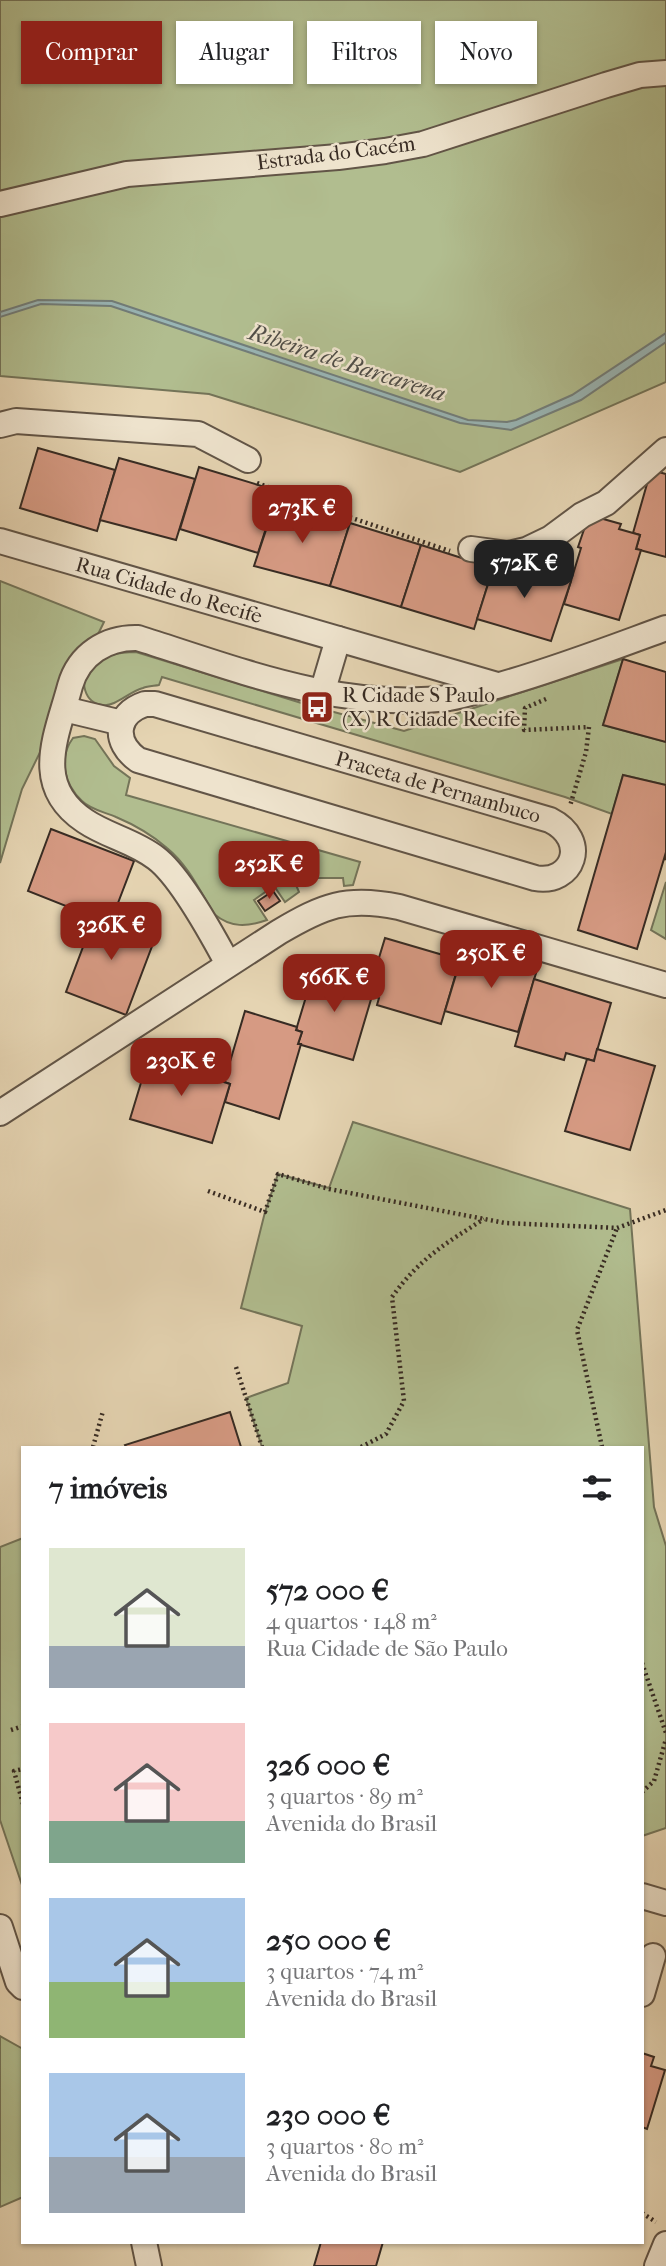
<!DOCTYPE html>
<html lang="pt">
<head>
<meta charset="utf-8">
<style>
  :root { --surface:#fff; --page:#f6f6f6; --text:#202124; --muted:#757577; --accent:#8f2418 }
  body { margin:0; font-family:"IM FELL French Canon",serif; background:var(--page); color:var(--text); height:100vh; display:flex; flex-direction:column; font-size:26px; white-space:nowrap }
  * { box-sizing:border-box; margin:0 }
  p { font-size:23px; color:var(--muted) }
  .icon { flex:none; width:38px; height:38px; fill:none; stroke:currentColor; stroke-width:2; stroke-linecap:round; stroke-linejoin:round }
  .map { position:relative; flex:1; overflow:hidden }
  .details { position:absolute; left:21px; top:1446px; width:623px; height:798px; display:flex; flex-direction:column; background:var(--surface); border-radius:0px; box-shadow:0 2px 5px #0004 }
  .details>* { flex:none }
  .hud { position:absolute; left:21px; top:21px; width:625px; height:63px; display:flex; gap:14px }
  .price { position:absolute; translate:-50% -60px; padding:0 16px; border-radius:14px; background:var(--accent); color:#fff; font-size:23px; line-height:46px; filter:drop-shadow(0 2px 4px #0008) }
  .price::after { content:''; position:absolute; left:50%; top:42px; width:21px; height:16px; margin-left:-10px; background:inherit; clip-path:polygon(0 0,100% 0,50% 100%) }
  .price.on { background:#222; color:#fff }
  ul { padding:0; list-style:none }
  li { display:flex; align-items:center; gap:21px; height:175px; padding:0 28px }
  li span { display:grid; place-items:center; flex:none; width:196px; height:140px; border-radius:0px; color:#555 }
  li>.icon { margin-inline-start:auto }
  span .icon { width:84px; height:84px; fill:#fffc; stroke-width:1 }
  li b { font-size:30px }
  h2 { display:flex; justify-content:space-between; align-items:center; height:84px; padding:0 28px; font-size:30px }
  .pill { padding:0 24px; border-radius:0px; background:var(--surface); box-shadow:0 2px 5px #0004; font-size:24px; line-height:63px }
  .pill.on { background:var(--accent); color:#fff }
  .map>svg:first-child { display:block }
  .green { fill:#b1bd8f; stroke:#747459; stroke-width:2 }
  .water { fill:#99b6b6; stroke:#727e7b; stroke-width:2 }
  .building { fill:#d69a83; stroke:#372b23; stroke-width:2 }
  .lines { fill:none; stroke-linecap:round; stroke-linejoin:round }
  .minor-casing { stroke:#625547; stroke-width:28 }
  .path { stroke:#372b23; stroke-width:4.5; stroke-dasharray:2 3.5; stroke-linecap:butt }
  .minor { stroke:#eee3cd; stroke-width:24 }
  .labels { text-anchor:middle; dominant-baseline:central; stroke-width:5; stroke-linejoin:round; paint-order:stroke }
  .street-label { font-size:21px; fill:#372b23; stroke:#eee3cd }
  .poi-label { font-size:21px; fill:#372b23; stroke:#eee3cd; text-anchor:start }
  .water-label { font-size:23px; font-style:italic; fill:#504e48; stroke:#eee3cd }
</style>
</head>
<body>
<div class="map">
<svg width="666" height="2266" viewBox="0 0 666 2266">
  <rect width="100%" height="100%" fill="#e5d4b2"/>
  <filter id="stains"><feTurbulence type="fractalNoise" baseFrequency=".00286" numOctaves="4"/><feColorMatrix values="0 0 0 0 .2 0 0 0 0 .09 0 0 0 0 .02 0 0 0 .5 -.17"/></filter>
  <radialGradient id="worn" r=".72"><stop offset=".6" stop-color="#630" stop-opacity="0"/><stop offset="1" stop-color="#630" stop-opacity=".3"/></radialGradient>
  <!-- green -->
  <g class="green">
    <path d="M0,0h666v382l-206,90 -251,-78 -209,-18z"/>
    <path d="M0,581l104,41 -82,167 -22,74z"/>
    <path d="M136,652l172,53 96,26 219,-72 -20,66 63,17v43l-43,-10 -11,39 -47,-17 -403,-120 -3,8c-5,1 -11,1 -16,3 -13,3 -28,19 -40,17 -19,-2 -24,-24 -13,-38 10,-12 31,-15 46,-15z"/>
    <path d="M84,736l11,3 19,27 16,12 -4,17 234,67 -7,23 -9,1 -1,-8h-30l-17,7 3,7 -14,10 -11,-16 -20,14 13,20c-20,7 -36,8 -53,-6 -14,-23 -26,-49 -47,-66 -15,-13 -32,-23 -51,-31 -11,-5 -25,-7 -34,-16 -18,-17 -24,-43 -9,-63z"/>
    <path d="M666,882v57l-15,-9z"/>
    <path d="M353,1122l277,87 24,298 12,39v282l-24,8v-389h-380l-16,-49 42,-15 14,-57 -61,-18 24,-96 13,-38 51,14z"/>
    <path d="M23,1538v350l-23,-68v-273z"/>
    <path d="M0,2036l23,13v148l-23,10z"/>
  </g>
  <!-- water -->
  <path class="water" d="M38,300l74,1 356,119 39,2 9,-2 56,-25 94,-62v9l-85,58 -70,30 -51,-7 -349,-117 -70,-2 -41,13v-5z"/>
  <!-- building -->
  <g class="building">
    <path d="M38,448l77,22 -18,61 -77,-23z"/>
    <path d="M119,458l76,21 -19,61 -76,-20z"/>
    <path d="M199,467l79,24 -20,62 -78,-24z"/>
    <path d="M651,470l15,4v83l-30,-8 4,-14 -7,-2z"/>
    <path d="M275,503l75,20 -20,63 -76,-20z"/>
    <path d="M589,515l32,9 -2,5 21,6 -4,14 5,1 -22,70 -55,-16 17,-56 -3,-1z"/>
    <path d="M350,523l71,22 -20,62 -71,-21z"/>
    <path d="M421,545l72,23 -19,61 -73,-22z"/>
    <path d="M496,559l75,22 -20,60 -74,-22z"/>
    <path d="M623,659l43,13v70l-63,-17z"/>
    <path d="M623,775l43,10v67l-29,97 -59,-19z"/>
    <path d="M51,829l83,32 -21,55 -19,-8 -3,8 -63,-25z"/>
    <path d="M273,891l7,10 -15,10 -7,-10z"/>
    <path d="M97,910l60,23 -31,82 -60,-23z"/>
    <path d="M385,938l75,22 -19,64 -64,-19 2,-7 -11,-4z"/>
    <path d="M464,948l73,22 -19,62 -73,-21z"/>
    <path d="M315,967l56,17 -3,10 4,2 -19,64 -55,-16 4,-12 -6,-2z"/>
    <path d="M534,979l77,24 -17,58 -28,-8 -2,7 -49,-14z"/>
    <path d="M245,1011l52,16 -1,3 6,2 -4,12h3l-22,75 -54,-17 5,-18 -6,-2z"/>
    <path d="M597,1049l58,17 -25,84 -65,-19 22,-72 7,2z"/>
    <path d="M150,1053l76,23 -2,6 6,2 -18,59 -82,-24z"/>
    <path d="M230,1412l11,35h-115l-1,-2z"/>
    <path d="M642,2053l12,4 -3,9 14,4 -18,59 -5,-2z"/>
    <path d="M321,2242h62l-7,24h-62z"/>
  </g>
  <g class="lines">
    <defs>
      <g id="minor">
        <path d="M0,204l127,-30 211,-17 47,-6 38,-7 183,-59 34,-10 26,-2"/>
        <path d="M0,425l16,-4 182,13 50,26"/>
        <path d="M0,541l497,144"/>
        <path d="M471,549l37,5 18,-4 25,-12 31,-23 24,-12 60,-53"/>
        <path d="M322,693l16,-54"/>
        <path d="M145,704h10l395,116c40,20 23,65 -15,58l-397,-118c-25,-18 -23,-46 7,-56z"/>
        <path d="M64,709l58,14"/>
        <path d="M228,964c-15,-28 -48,-88 -72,-106 -22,-17 -49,-22 -71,-37 -54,-36 -28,-86 -15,-135 9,-32 37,-49 68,-48 101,32 203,73 311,60 17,-3 34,-9 51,-13 57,-16 111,-37 166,-57"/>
        <path d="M0,1113l279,-181c44,-26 67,-36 120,-25l267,78"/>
        <path d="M642,1896l24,7"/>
        <path d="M0,1927l18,55 5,5"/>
        <path d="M642,1994l11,-38"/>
        <path d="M144,2242l5,24"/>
        <path d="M657,2266l9,-22"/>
      </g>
    </defs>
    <!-- minor casing -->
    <use href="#minor" class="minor-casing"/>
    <!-- path -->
    <g class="path">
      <path d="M257,483l77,29 116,39"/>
      <path d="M546,699l-21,9 -1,22 65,-3 -3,25 -16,54"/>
      <path d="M664,858h2"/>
      <path d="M208,1191l57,21 13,-38 51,15 176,34 112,5 49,-18"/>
      <path d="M236,1367l26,80"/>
      <path d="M93,1447l10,-36"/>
      <path d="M361,1447l25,-13 18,-33 -12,-104c27,-38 54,-54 92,-78"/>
      <path d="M602,1447l-25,-117 40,-102"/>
      <path d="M642,1663l24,70"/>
      <path d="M11,1730l12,-4"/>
      <path d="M642,1792l12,-11 12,-42"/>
      <path d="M23,1804l-9,-33 9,-2"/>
      <path d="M642,2213l14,9"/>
    </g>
    <!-- minor -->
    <use href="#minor" class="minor"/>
  </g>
  <!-- icons -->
  <defs>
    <symbol id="bus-square" viewBox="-11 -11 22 22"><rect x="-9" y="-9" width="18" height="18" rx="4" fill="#8f2418" stroke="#eee3cd"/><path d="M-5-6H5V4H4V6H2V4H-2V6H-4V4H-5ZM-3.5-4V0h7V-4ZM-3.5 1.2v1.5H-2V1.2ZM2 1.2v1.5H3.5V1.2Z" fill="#fff"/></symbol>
  </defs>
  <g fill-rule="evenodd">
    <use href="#bus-square" x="298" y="688" width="38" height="38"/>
  </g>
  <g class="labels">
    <!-- street labels -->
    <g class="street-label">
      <text transform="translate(336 153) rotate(-7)">Estrada do Cacém</text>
      <text transform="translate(169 590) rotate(16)">Rua Cidade do Recife</text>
      <text transform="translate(438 787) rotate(16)">Praceta de Pernambuco</text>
    </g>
    <!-- poi labels -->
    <g class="poi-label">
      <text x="342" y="695">R Cidade S Paulo<tspan x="342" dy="24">(X) R Cidade Recife</tspan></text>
    </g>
    <!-- water labels -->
    <g class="water-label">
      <text transform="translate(347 363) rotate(18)">Ribeira de Barcarena</text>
    </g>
  </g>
  <rect width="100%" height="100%" filter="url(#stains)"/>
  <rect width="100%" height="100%" fill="url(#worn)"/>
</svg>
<b class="price" style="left:302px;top:545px">273K €</b>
<b class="price on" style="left:524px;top:600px">572K €</b>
<b class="price" style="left:269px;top:901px">252K €</b>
<b class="price" style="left:111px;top:962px">326K €</b>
<b class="price" style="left:491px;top:990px">250K €</b>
<b class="price" style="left:334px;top:1014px">566K €</b>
<b class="price" style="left:181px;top:1098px">230K €</b>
<div class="hud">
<a class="pill on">Comprar</a>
<a class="pill">Alugar</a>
<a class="pill">Filtros</a>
<a class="pill">Novo</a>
</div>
<section class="details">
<h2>7 imóveis<svg class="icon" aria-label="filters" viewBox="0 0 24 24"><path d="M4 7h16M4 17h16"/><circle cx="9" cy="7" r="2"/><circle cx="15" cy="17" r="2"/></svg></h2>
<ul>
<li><span style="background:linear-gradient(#dfe7d0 70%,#9aa5b1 0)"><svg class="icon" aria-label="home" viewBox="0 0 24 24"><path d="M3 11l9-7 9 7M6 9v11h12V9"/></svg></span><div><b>572 000 €</b><p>4 quartos · 148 m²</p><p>Rua Cidade de São Paulo</p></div></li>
<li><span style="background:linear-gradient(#f6c9c9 70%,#7fa58c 0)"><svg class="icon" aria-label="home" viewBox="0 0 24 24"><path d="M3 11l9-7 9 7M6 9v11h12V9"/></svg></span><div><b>326 000 €</b><p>3 quartos · 89 m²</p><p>Avenida do Brasil</p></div></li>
<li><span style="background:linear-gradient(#a9c7e8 60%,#8fb573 0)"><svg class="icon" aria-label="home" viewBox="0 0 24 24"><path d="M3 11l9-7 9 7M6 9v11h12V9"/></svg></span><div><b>250 000 €</b><p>3 quartos · 74 m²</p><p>Avenida do Brasil</p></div></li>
<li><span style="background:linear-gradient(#a9c7e8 60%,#9aa5b1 0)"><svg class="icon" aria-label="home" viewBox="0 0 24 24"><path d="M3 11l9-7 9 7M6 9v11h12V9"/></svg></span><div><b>230 000 €</b><p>3 quartos · 80 m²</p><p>Avenida do Brasil</p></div></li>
</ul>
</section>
</div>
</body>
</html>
